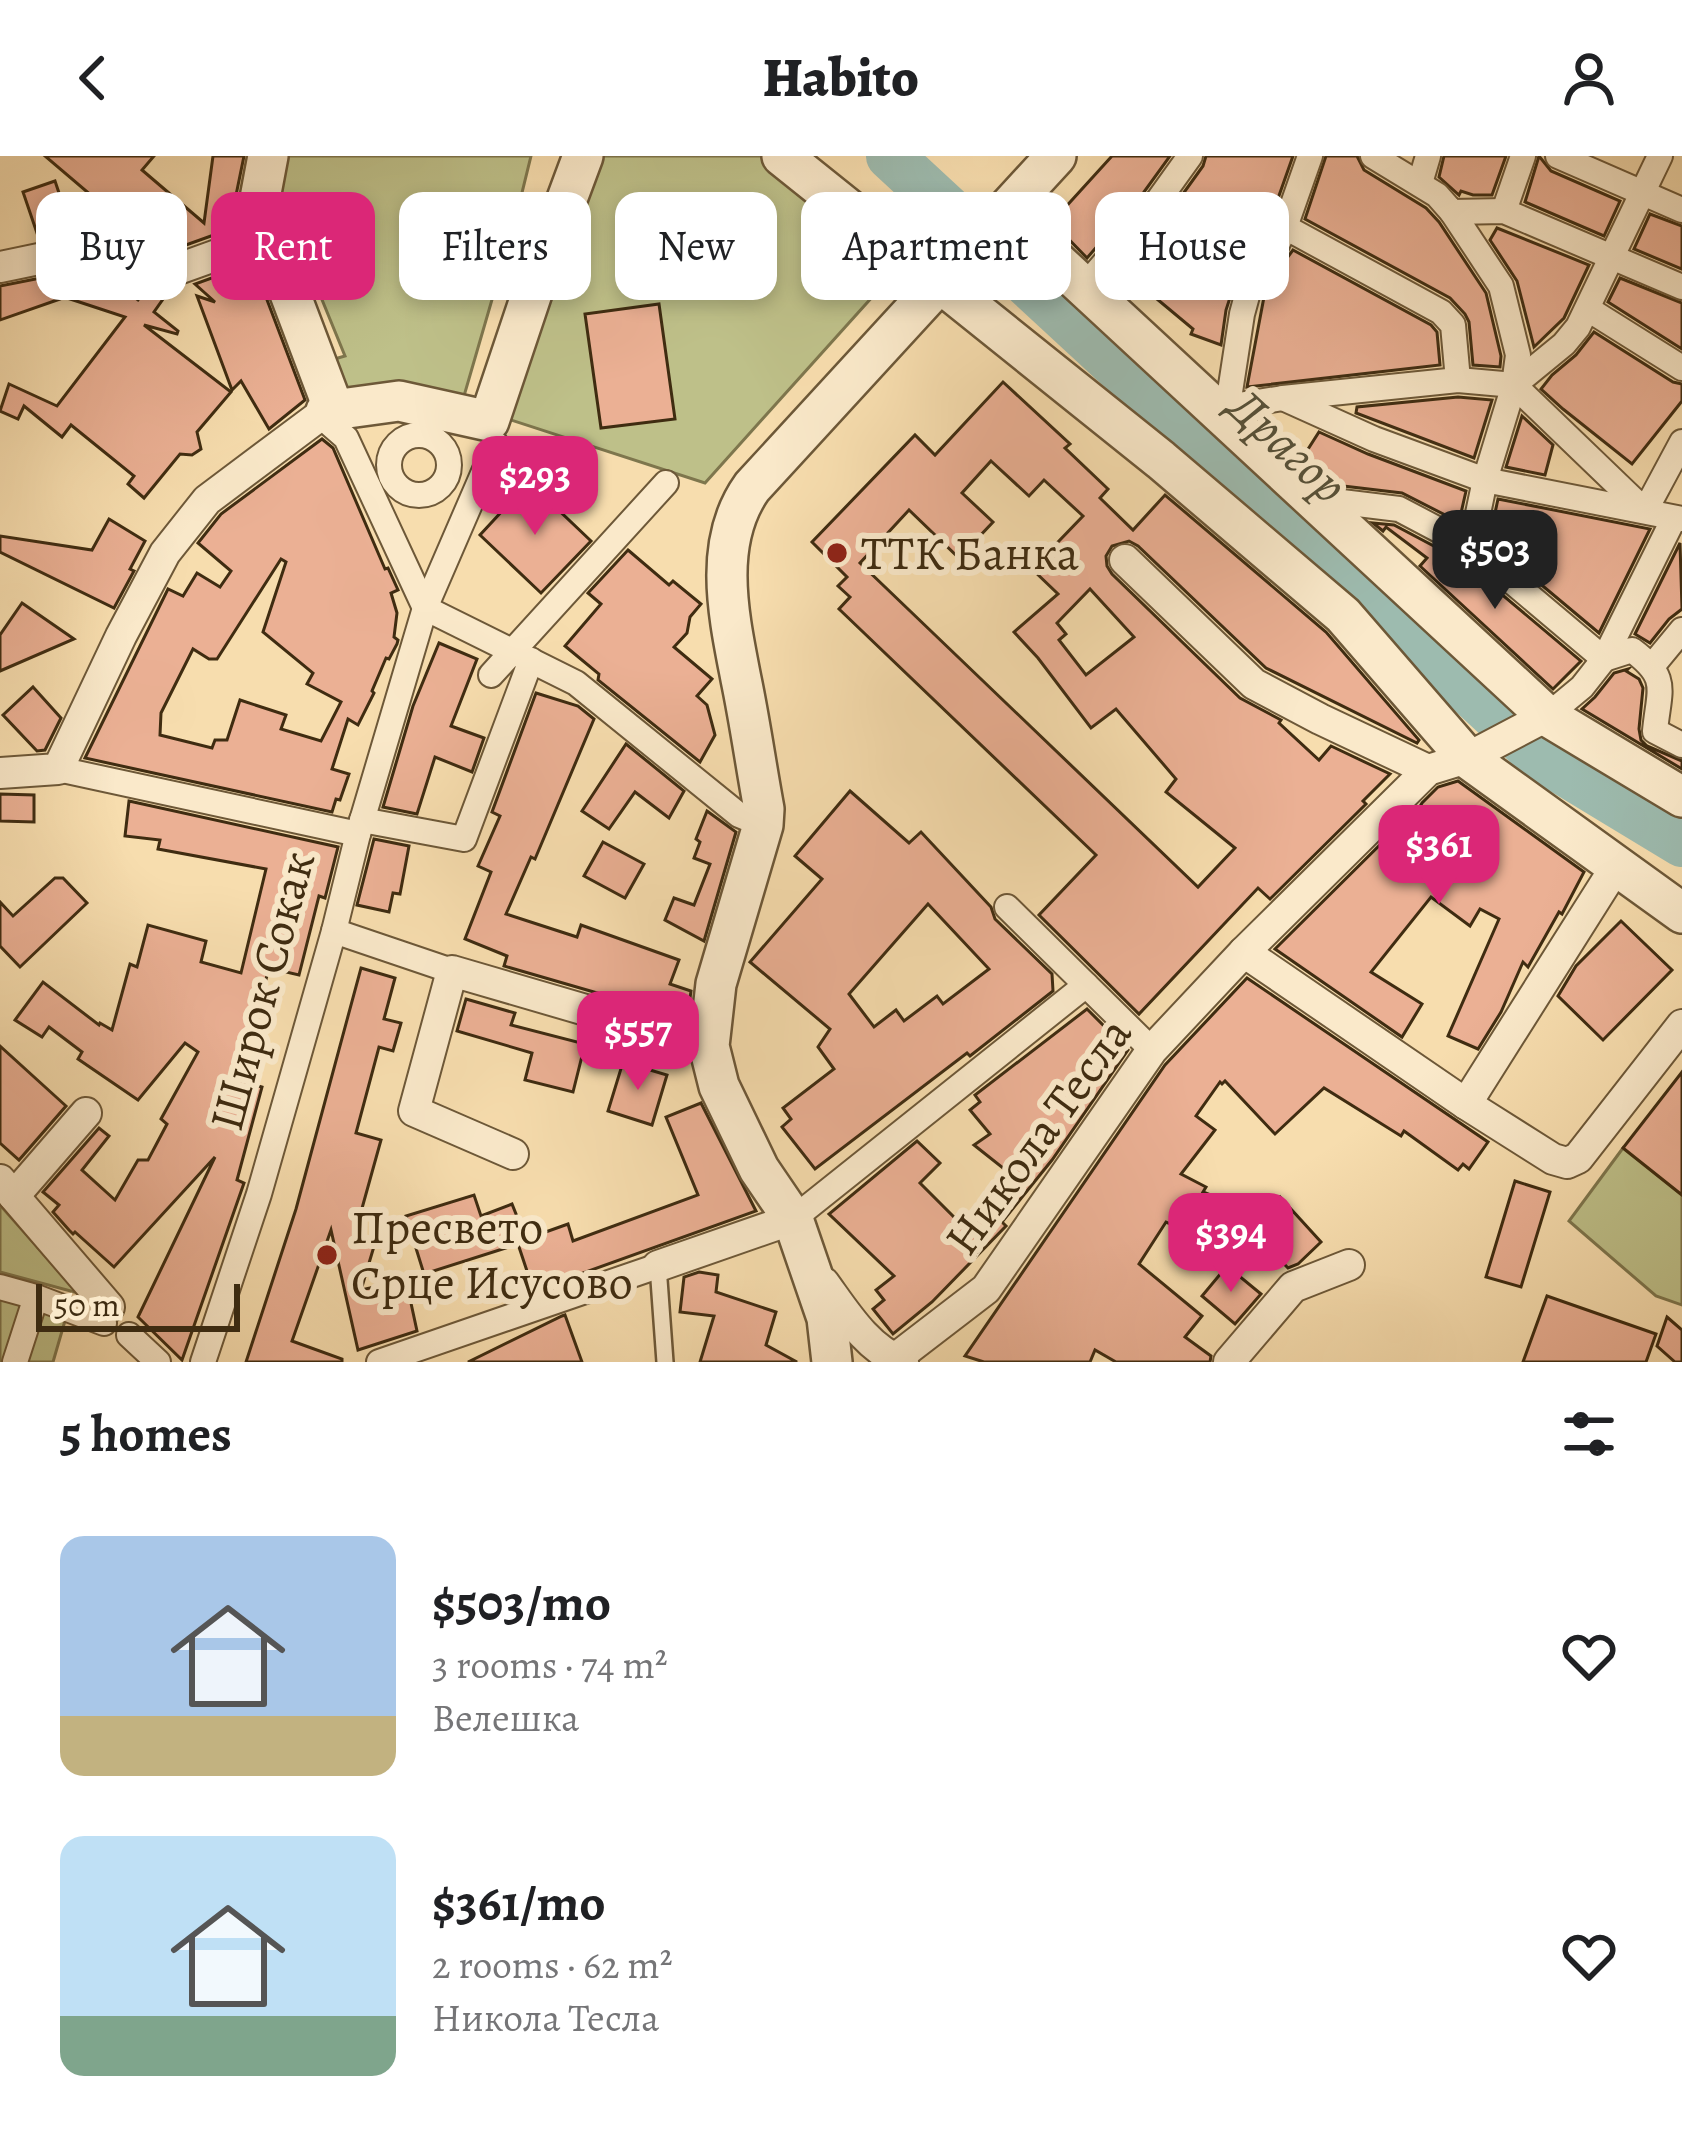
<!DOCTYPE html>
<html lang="en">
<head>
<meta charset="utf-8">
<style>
  :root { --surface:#fff; --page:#f2f2f2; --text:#202124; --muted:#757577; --accent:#db2777 }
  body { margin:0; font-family:Alegreya,serif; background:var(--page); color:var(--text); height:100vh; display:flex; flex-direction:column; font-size:45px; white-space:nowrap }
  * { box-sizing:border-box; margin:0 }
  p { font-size:39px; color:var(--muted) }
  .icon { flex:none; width:66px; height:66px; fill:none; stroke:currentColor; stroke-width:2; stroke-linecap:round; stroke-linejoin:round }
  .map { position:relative; height:1206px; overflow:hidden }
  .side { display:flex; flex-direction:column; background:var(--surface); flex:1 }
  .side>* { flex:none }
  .top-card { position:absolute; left:36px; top:36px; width:1611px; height:108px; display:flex; gap:24px }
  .scale { position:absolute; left:36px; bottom:30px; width:204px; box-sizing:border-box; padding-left:12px; border:6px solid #3f2c11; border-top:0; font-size:33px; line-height:42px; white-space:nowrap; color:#3f2c11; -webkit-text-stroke:9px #fae9ca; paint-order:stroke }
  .price { position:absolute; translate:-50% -102px; padding:0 27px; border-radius:24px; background:var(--accent); color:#fff; font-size:39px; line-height:78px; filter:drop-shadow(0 3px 6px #0008) }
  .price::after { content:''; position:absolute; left:50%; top:72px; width:36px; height:27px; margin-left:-18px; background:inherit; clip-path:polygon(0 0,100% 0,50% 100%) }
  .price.on { background:#222; color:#fff }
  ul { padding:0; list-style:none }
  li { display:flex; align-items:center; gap:36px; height:300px; padding:0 60px }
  li span { display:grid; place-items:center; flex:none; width:336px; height:240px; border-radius:24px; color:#555 }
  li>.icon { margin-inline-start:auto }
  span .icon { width:144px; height:144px; fill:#fffc; stroke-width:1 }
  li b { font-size:51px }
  h2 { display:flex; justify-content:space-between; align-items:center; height:144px; padding:0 60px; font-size:51px }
  .tag { padding:0 42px; border-radius:24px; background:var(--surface); box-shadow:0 6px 18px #0003; font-size:42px; line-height:108px }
  .tag.on { background:var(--accent); color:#fff }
  header { display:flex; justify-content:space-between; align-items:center; height:156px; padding:0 60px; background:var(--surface); font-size:54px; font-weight:800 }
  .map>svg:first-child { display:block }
  .green { fill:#bec089; stroke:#7e764d; stroke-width:3 }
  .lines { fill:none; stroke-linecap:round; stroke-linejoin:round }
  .river { stroke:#9dbbaf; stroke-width:48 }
  .building { fill:#ebb094; stroke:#3f2c11; stroke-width:3; fill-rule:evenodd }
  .service-casing { stroke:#6d5838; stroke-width:20 }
  .pedestrian-casing { stroke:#6d5838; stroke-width:28 }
  .minor-casing { stroke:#6d5838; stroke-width:34 }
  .tertiary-casing { stroke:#6d5838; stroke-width:44 }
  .service { stroke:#fae9ca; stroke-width:15 }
  .pedestrian { stroke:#fae9ca; stroke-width:24 }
  .minor { stroke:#fae9ca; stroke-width:30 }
  .tertiary { stroke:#fae9ca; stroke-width:39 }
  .poi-dot { fill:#8f2418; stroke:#fae9ca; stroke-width:4.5 }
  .labels { text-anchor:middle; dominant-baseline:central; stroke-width:12; stroke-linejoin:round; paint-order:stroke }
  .poi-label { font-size:48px; fill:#3f2c11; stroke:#fae9ca; text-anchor:start }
  .street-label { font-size:48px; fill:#3f2c11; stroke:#fae9ca }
  .water-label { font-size:51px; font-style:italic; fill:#565038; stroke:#fae9ca }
</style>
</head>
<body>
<header><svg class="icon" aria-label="back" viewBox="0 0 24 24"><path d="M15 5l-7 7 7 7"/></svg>Habito<svg class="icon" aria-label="person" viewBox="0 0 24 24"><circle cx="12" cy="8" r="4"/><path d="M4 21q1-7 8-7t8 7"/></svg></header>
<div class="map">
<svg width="1682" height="1206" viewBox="0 0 1682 1206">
  <rect width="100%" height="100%" fill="#f7ddae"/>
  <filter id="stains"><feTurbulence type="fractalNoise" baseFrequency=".00167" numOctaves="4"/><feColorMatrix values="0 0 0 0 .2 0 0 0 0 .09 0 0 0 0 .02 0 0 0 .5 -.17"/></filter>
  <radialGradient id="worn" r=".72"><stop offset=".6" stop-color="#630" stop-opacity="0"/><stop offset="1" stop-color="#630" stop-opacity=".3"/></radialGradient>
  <!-- green -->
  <g class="green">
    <path d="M280,0h251l-15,61 -52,179 -118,-3 -15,-33 14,-4 -49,-120h-26z"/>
    <path d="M583,0h199l116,93 -17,20 2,13 -9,13 -169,188 -200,-65z"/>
    <path d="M1623,992l59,47v110l-26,-9 -87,-75z"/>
    <path d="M0,1049l78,88 -78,-21z"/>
    <path d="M0,1135l67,23 -14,48h-53z"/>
  </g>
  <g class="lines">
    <!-- river -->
    <path class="river" d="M890,0l650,601 142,86"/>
  </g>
  <!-- building -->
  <g class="building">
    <path d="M45,0h109l-12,14 62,53 9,-67h31l-10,49 5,21 -67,24 -20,-16 -6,8z"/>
    <path d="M1112,0h58l-26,36 -57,66 -35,-36z"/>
    <path d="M1206,0h87l-23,65 -17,29 -73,-52 23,-32z"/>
    <path d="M1326,0h31l7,14 62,38 13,14 47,71 15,63 -1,11 -27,-2 -4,-43 -4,-8 -15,-16 -145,-79z"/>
    <path d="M1444,0h62l-14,39h-19l-12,-4 -2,4 -20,-18z"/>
    <path d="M1539,0l12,15 69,30 -16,35 -79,-34z"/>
    <path d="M55,25l17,51 -33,7 -16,-47z"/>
    <path d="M1650,58l32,12v43l-48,-20z"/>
    <path d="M1160,68l76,55 -10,31 -5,35 -30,-11 2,-5 -72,-60z"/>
    <path d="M1497,72l92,37 -25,53 -30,29 -17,-66 -27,-41z"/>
    <path d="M1293,94l138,75 6,7 3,33 -193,22 17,-90 6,-16z"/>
    <path d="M253,107l52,137 -36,29 -28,-48 -9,9 -35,-94 18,6 -20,-18z"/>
    <path d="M81,114l46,12 -2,8 13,10 9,-12 21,4 -14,20 24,19 -1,3 -33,-9 87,67 -34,40 4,17 -9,6 -12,-1 -36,44 -16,-14 6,-8 -63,-51 -9,12 -38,-31 -6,13 -18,-8 9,-27 48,22 68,-89 -64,-21 -1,3 -60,21v-34z"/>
    <path d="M1620,122l62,25v46l-74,-47z"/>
    <path d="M659,148l16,115 -74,9 -16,-114z"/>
    <path d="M1594,176l79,50 9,2v17l-50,63 -69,-55 -22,-20 11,-14 24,-20z"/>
    <path d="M1003,226l67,62 -5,4 43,41 -8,9 33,32 32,-35 161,137 93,108 -2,3 -151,-75 -128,-122 -9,-5 -17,5 -6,10 1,10 5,8 128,124 41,22 -2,3 40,37 12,-14 59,28 -27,27 3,3 -96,95 -12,-11 -119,126 -100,-99 57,-60 -257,-246 11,-12 -12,-11 9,-9 -35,-35 103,-107 20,20zM991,305l38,35 15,-16 39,36 -51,53 26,25 -44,38 24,26 53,70 25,-19 60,70 -10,13 69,56 -37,39 -338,-324 49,-53 50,48 34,-36 -31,-29zM1090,433l44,48 -48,38 -27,-35 7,-6 -9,-11z"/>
    <path d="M1458,241l34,3 -18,58 -118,-45 1,-6z"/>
    <path d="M1522,260l31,29 -8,30 -39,-8z"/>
    <path d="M1319,276l49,22 98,37 -7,31 -57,-29 -67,-8 -7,-5 -25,-23z"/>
    <path d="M322,283l11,9 52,121 3,-1 10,22 -7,3 6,20 -3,24 4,3 -1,4 -8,15 -3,-1 -14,33 2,2 -16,32 -10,-6 -16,50 17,5 -9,26 -4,-1 -4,13 -247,-54 83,-169 15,7 14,-23 23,14 11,-16 -33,-28 23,-29zM281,403l5,3 -23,70 50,41 -6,11 34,18 -20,39 -40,-12 5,-14 -46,-15 -13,40h-12l-3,8 -52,-13 1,-22 32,-64 16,10h8z"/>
    <path d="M529,326l62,59 -50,52 -61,-58z"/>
    <path d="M1498,343l152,30 -51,104 -110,-92z"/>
    <path d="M109,363l36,22 -15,28 4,2 -20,37 -114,-56v-16l92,14z"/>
    <path d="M1373,367l21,2 68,36 119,100 -28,28 -133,-123 7,-8 -41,-31 -3,4z"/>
    <path d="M1680,387l2,66 -13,10 -19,24 -15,-9z"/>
    <path d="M628,394l41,35 4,-4 28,23 -11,13 -3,16 -13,14 38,32 -15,17 10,9 8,30 -15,27 -102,-82 1,-6 -34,-28 36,-42 -13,-11z"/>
    <path d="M22,447l52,36 -74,32v-36z"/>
    <path d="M439,487l38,16 -26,67 33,12 -12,34 -37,-15 -18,57 -34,-7 30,-101z"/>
    <path d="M1628,513l-2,2 13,8 4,9 -4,41 2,11 6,6 35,15v8l-100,-60 13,-12 19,-24z"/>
    <path d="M33,531l28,31 -16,32 -8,1 -34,-36z"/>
    <path d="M536,537l42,13 16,13 -59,140 -4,-2 -25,57 71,23 4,-12 98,35 -9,24 21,7 -4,28 -183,-53 3,-10 -42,-17 26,-67 -13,-6 22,-50 -8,-4z"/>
    <path d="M626,588l58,47 -15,27 -34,-26 -26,37 -27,-18z"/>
    <path d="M1458,625l126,91 -22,42 -3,-2 -31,55 -5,-5 -22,50 -23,37 -30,-13 51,-117 -19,-10 -10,17 -39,-29 -60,75 51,32 -20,33 -127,-88 130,-129 2,9 15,-26 16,-16z"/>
    <path d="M850,635l59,52 12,-11 70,75 4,12 57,55 1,17 -83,65 -3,-3 -152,116 -33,-42 9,-8 -8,-11 51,-39 -16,-22 12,-18 -80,-67 72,-83 -27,-23zM928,748l61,65 -46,35 -6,-8 -33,25 -8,-11 -22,17 -25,-33z"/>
    <path d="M0,638l34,1v27l-34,-1z"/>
    <path d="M129,645l209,46 -13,51 -6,-2 -20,79 -30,-7 -30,112 23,7 -25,93 7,3 -62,177 -44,-43 77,-160 -101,110 -39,-35 -2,2 -4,-4 -16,-18 6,-7 -16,-13 56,-64 10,8 -27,34 33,30 23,-40h10l19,-36 -6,-5 37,-67 -13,-9 -47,57 -60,-41 4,-7 -33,-25 -7,10 -27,-17 28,-38 56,43 1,-2 12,7 18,-66 7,3 11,-42 58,16 -5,21 40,11 25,-104 -108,-20 2,-9 -35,-4z"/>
    <path d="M707,655l29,21 -32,109 -39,-21 9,-22 20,7 16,-41 -16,-6 6,-16 -4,-3z"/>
    <path d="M374,683l35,7 -9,48 -7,-1 -4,19 -32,-7z"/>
    <path d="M603,686l41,22 -19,34 -41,-22z"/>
    <path d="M55,722h8l24,25 -67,64 -20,-21v-44l13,14z"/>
    <path d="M1621,765l51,49 -69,70 -45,-44 18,-30z"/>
    <path d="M361,812l34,10 -11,41 17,4 -8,28 -14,-4 -23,86 25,7 -27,97 21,6 -14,47 45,-10 11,51 -59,19 -27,-120 -39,111 50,18v3h-96l50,-153z"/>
    <path d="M1247,822l241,164 -19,27 -6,-5 -5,6 -54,-39 -3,5 -77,-48 -49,46 -50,-53 -3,3 -2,-2 -24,34 19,14 -34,44 25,13 -3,5 38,15 -16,40 -59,-25 -27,42 63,52 -17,21 26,19 -1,6h-94l-21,-12 -5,12h-106l-19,-6 200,-291z"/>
    <path d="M466,843l49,14 -4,12 74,19 -12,48 -48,-12 7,-27 -75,-22z"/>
    <path d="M1087,853l41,41 -76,110 -50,62 4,4 -74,76 -39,32 -20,-25 11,-9 -8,-10 18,-14 -65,-62 88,-73 23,22 -20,20 47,47 50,-51 -43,-34 16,-11 -20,-24 10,-8 -5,-7z"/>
    <path d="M0,890l66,60 -47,54 -19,-17z"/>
    <path d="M623,906l44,13 -15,50 -44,-14z"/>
    <path d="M1682,916v123l-59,-47z"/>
    <path d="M701,947l55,108 -212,76 -5,-14 -10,4 -11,-33 -94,30 -18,-58 68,-21 7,21 31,-12 14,35 42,-15 5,17 125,-46 -32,-78z"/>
    <path d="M1515,1025l35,11 -29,95 -35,-10z"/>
    <path d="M1280,1041l41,45 -23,22 -10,4 -46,-48 23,-21 6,7z"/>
    <path d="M1227,1110l34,28 -26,30 -33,-28z"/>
    <path d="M699,1116l19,3 -2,17 60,20 -10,33 31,17h-97l14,-46 -34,-4 4,-35z"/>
    <path d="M1547,1140l109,38 -10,28h-123z"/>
    <path d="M565,1159l17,47h-114l94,-46z"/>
    <path d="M1667,1161l15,13v32h-7l-18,-16z"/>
  </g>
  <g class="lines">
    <defs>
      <path id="service" d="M658,1110l7,96"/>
      <g id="pedestrian">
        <path d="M1373,0l64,39 15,17 52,-1 178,76"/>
        <path d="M1558,0l124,54"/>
        <path d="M1420,27l8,-27"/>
        <path d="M1157,46l99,71"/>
        <path d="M1504,55l19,-55"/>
        <path d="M1452,56l49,74 17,69 -4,30 -29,95 -14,67"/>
        <path d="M1285,71l156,85 12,13 5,55"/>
        <path d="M1084,131l73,-85 33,-46"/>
        <path d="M1588,153l94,59"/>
        <path d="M1514,229l50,-41 14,-17 82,-171"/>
        <path d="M1514,229l131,126 37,-69"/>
        <path d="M1283,242l91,41 111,41 197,39"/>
        <path d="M1214,253l69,-11 175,-18 56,5"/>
        <path d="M1214,253l16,-17 12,-78 6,-22 8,-19 20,-26 9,-20 25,-71"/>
        <path d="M331,269l15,13 79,170 151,75 163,132 24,10"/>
        <circle cx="419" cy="309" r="30"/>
        <path d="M1317,343l82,10 72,38 133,112 28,-9c38,28 27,39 23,81l27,14"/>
        <path d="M1653,509l29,-35"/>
        <path d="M491,519l175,-192"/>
        <path d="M1547,560l35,-29 22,-28 70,-141"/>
        <path d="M58,613l300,65"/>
        <path d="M362,664l102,19 67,-179"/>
        <path d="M1007,751l145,143"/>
        <path d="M334,775l118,40"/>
        <path d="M793,1063l293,-234"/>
        <path d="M0,1131l36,10 68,26"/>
        <path d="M129,1179l29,27"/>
        <path d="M15,1206l21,-65"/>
        <path d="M203,1206l56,-168 75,-263 24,-97 67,-226 71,-164"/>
        <path d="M379,1206l279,-96"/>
      </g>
      <g id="minor">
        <path d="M0,111l82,-17 85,23 103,-37"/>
        <path d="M1125,404l129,124 66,35 108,51"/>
        <path d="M0,617l58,-4 63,-133 44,-83 42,-53 119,-89"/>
        <path d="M1244,796l222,152 87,55 14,4 11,-5 104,-133"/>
        <path d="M1466,948l151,-239"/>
        <path d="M513,998l-99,-43 38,-140 257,75"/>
        <path d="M0,1024l109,127"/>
        <path d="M14,1040l72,-83"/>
        <path d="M658,1110l135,-47"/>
        <path d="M824,1127c21,29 44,67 79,79"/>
        <path d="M891,1206l95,-73 166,-239 92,-98 184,-182 39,-12 80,-42"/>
        <path d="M1229,1206l64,-75 56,-22"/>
      </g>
      <g id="tertiary">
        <path d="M268,0l-10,53 76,201"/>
        <path d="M782,0l379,304 182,155 124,143 215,155"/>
        <path d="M1004,57l543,503 135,81"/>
        <path d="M326,255l73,-10 90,20 43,-128 51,-137"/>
        <path d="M832,1206l-5,-44 -34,-99 -34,-50 -40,-83 -10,-40 7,-62 47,-159 1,-16c-8,-43 -14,-87 -23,-130 -12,-62 -29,-136 11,-192l304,-331"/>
      </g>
    </defs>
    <!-- service casing -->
    <use href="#service" class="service-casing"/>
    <!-- pedestrian casing -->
    <use href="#pedestrian" class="pedestrian-casing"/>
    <!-- minor casing -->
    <use href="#minor" class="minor-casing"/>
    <!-- tertiary casing -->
    <use href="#tertiary" class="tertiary-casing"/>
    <!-- service -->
    <use href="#service" class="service"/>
    <!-- pedestrian -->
    <use href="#pedestrian" class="pedestrian"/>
    <!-- minor -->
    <use href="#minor" class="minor"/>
    <!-- tertiary -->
    <use href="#tertiary" class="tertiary"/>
  </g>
  <!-- markers -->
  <g class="poi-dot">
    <circle cx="837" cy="397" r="12"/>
    <circle cx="327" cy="1099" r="12"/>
  </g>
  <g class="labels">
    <!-- poi labels -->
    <g class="poi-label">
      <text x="861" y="397">ТТК Банка</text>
      <text x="351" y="1071">Пресвето<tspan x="351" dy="55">Срце Исусово</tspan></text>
    </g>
    <!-- street labels -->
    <g class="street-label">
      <text transform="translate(262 835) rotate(-75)">Широк Сокак</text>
      <text transform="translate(1038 980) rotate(-54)">Никола Тесла</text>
    </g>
    <!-- water labels -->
    <g class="water-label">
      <text transform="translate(1288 290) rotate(43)">Драгор</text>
    </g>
  </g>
  <rect width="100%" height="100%" filter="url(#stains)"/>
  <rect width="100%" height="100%" fill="url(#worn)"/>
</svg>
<div class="scale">50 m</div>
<b class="price" style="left:535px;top:382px">$293</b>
<b class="price on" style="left:1495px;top:456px">$503</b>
<b class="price" style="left:1439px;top:751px">$361</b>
<b class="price" style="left:638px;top:937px">$557</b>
<b class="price" style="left:1231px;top:1139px">$394</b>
<div class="top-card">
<a class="tag">Buy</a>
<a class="tag on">Rent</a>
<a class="tag">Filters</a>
<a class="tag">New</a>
<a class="tag">Apartment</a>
<a class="tag">House</a>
</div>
</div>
<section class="side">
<h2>5 homes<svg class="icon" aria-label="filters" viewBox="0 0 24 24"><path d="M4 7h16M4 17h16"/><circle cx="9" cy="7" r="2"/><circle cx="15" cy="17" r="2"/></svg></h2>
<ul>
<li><span style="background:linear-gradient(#a9c7e8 75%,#c2b280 0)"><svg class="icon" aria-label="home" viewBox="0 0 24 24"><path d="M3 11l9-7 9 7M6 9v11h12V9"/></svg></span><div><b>$503/mo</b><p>3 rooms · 74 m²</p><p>Велешка</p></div><svg class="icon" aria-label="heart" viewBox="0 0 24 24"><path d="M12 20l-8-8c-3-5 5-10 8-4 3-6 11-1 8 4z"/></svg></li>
<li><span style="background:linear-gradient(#bfe0f5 75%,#7fa58c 0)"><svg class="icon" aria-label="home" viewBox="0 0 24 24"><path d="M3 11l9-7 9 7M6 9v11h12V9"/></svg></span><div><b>$361/mo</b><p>2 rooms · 62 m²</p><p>Никола Тесла</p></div><svg class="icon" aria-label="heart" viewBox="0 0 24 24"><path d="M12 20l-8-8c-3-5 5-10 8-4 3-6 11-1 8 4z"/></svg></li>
</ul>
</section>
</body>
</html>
